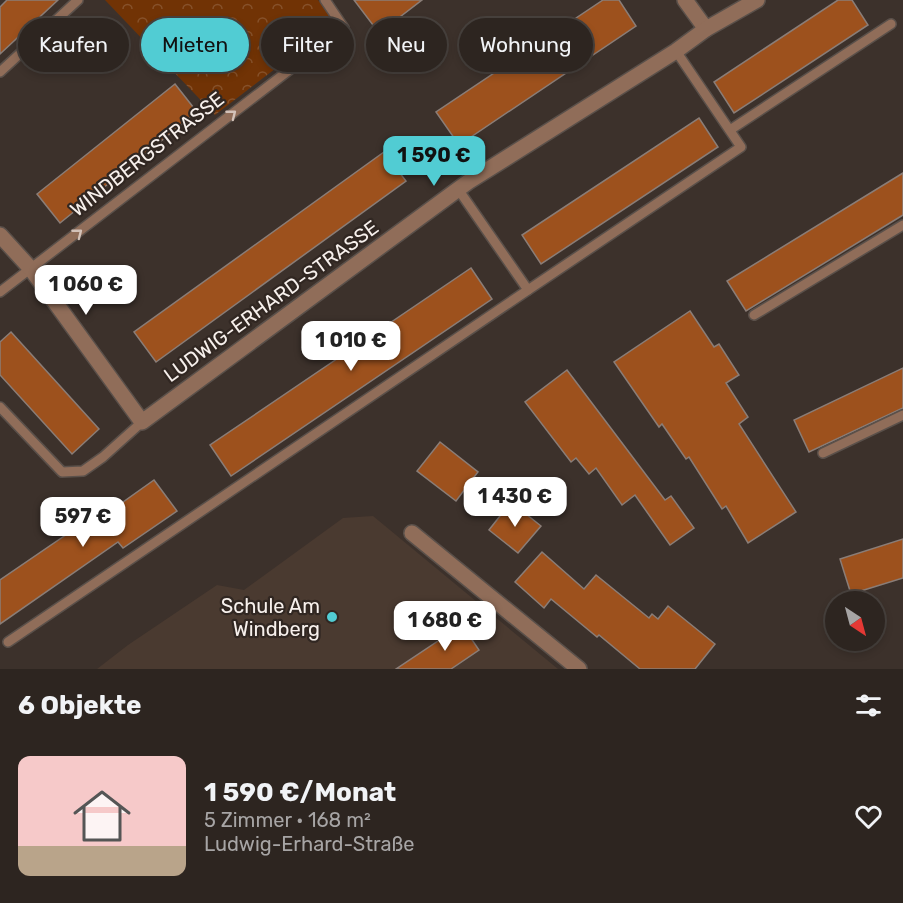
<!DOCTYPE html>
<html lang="de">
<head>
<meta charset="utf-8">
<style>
  :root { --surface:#2d2520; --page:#352d29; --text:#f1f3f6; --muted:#a7a5a5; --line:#48423e; --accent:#51ccd3 }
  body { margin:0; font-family:Rubik,sans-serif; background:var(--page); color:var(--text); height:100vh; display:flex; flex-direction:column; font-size:22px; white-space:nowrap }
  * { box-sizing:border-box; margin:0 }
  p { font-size:20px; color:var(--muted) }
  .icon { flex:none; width:33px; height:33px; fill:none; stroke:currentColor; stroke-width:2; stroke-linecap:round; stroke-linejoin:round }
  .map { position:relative; height:669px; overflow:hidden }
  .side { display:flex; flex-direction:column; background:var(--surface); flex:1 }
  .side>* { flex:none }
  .guide { position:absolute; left:18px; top:18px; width:600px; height:54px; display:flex; gap:12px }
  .needle { width:39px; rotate:144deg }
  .buttons { position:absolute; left:825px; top:591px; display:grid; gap:12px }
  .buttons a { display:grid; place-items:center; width:60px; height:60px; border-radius:50%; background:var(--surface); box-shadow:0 3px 9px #0003,0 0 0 2px var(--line); font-size:30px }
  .price { position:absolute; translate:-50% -51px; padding:0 14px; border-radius:12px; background:#fff; color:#222; font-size:20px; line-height:39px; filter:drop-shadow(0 2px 3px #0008) }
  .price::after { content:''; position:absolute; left:50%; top:36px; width:18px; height:14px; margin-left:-9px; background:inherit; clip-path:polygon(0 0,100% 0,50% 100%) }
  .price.current { background:var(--accent); color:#111 }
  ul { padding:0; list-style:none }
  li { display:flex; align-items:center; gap:18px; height:150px; padding:0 18px }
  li+li { border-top:2px solid var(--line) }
  li span { display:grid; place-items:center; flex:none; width:168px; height:120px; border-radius:12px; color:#555 }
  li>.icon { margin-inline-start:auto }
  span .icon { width:72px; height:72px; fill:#fffc; stroke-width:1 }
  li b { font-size:26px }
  h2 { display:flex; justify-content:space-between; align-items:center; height:72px; padding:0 18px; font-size:26px }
  .pill { padding:0 21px; border-radius:27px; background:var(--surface); box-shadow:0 3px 9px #0003,0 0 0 2px var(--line); font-size:21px; line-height:54px }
  .pill.current { background:var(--accent); color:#111 }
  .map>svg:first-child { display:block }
  .built { fill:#4a3a30 }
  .park { fill:url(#park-crowns) }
  .building { fill:#9d511d; stroke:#8a7d77; stroke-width:1.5 }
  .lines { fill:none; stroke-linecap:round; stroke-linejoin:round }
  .service-casing { stroke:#5a504a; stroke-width:12 }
  .minor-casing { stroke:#5a504a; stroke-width:18 }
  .service { stroke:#906d59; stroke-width:9 }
  .minor { stroke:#906d59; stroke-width:15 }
  .oneway { stroke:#d3c2b9 }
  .poi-dot { fill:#51ccd3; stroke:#312722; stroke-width:2 }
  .labels { text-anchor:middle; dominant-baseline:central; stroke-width:4.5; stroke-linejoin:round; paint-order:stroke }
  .street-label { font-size:20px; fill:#f7f0ec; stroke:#312722 }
  .poi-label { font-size:20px; fill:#f7f0ec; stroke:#312722; text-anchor:end }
</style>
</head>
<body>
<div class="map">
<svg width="903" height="669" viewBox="0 0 903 669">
  <defs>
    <pattern id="park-crowns" width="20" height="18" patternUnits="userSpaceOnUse" patternTransform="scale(1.5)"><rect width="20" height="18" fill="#713305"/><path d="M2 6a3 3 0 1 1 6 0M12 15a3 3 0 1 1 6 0" fill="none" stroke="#86512a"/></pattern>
  </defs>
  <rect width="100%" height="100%" fill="#3c312b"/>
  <!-- built -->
  <path class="built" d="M373,516l185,153h-461l31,-24 89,-60 27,5 99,-72z"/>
  <!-- park -->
  <path class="park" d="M105,0h213l17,23 -120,92z"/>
  <!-- building -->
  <g class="building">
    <path d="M7,0h51l-58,54v-47z"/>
    <path d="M354,0h68l-43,33z"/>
    <path d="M603,0h16l17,26 -177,119 -23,-33z"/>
    <path d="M838,0h14l16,25 -134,88 -20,-31z"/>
    <path d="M175,84l22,28 -137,111 -23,-29z"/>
    <path d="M699,118l19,29 -177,117 -19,-29z"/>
    <path d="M384,152l22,29 -250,181 -22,-30z"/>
    <path d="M903,173v42l-157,96 -19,-30z"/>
    <path d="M471,268l21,31 -261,177 -21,-31z"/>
    <path d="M690,311l24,36 5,-3 20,31 -13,8 22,34 -9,7 57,88 -48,31 -22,-37 -4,3 -33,-52 -3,2 -24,-35 -3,3 -45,-65z"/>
    <path d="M11,332l88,97 -27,25 -72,-79v-33z"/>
    <path d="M903,368v40l-94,44 -15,-32z"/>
    <path d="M567,370l98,130 6,-4 23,32 -24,17 -35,-50 -13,10 -26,-37 -7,6 -13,-16 -5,4 -46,-60z"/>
    <path d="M440,442l38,30 -22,29 -39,-30z"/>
    <path d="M154,480l23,31 -54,37 -5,-6 -118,82v-44l98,-67 4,4z"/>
    <path d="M511,502l30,24 -23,27 -29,-23z"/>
    <path d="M903,539v39l-52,16 -11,-35z"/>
    <path d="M542,552l42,37 12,-14 53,43 3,-4 6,5 10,-13 47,38 -20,25h-55l-41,-34 -2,2 -46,-38 -7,9 -29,-26z"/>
    <path d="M462,625l17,25 -28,19h-55z"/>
  </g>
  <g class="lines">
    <defs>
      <g id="service">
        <path d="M0,72l78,-72"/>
        <path d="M730,130l161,-106"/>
        <path d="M528,290l213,-143 -65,-96"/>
        <path d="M0,292l344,-264 -19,-28"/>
        <path d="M754,315l149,-90"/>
        <path d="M0,407l62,65 21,-1 20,-14 39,-35"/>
        <path d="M823,453l80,-38"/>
        <path d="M8,642l520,-352 -70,-101"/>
      </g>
      <g id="minor">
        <path d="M685,0l21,29"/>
        <path d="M0,235l31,34 111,153 326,-240 208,-131 30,-22 51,-29"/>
        <path d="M412,533l167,136"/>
      </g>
    </defs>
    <!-- service casing -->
    <use href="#service" class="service-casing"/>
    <!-- minor casing -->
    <use href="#minor" class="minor-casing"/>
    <!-- service -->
    <use href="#service" class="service"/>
    <!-- minor -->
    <use href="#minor" class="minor"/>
  </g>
  <!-- one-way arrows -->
  <defs><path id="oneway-chevron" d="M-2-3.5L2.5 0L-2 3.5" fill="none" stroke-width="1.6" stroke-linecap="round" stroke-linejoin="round" transform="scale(1.5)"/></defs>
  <g class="oneway">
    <use href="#oneway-chevron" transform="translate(232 114) rotate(-38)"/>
    <use href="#oneway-chevron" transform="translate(78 233) rotate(-38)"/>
  </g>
  <!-- markers -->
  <circle class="poi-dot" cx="332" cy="617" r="6"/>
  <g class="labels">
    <!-- street labels -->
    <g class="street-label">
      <text transform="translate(147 154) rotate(-38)">WINDBERGSTRASSE</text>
      <text transform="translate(271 301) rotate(-36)">LUDWIG-ERHARD-STRASSE</text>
    </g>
    <!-- poi labels -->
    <g class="poi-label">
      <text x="320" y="606">Schule Am<tspan x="320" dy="23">Windberg</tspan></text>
    </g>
  </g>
</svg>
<div class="buttons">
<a><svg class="needle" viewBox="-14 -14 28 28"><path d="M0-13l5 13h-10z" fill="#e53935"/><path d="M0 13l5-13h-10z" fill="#a7a5a5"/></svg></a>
</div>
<b class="price current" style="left:434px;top:187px">1 590 €</b>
<b class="price" style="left:86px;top:316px">1 060 €</b>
<b class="price" style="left:351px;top:372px">1 010 €</b>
<b class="price" style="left:515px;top:528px">1 430 €</b>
<b class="price" style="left:83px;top:548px">597 €</b>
<b class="price" style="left:445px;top:652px">1 680 €</b>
<div class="guide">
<a class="pill">Kaufen</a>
<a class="pill current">Mieten</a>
<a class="pill">Filter</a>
<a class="pill">Neu</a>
<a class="pill">Wohnung</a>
</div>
</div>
<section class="side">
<h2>6 Objekte<svg class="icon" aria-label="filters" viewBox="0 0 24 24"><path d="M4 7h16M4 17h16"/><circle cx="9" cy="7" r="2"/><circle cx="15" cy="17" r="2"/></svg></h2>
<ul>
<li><span style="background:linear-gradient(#f6c9c9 75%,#b9a48a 0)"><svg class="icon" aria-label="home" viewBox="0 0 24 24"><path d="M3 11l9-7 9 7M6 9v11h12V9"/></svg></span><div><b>1 590 €/Monat</b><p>5 Zimmer · 168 m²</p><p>Ludwig-Erhard-Straße</p></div><svg class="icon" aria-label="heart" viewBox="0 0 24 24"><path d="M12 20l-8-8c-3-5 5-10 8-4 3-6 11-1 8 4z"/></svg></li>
</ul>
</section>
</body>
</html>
